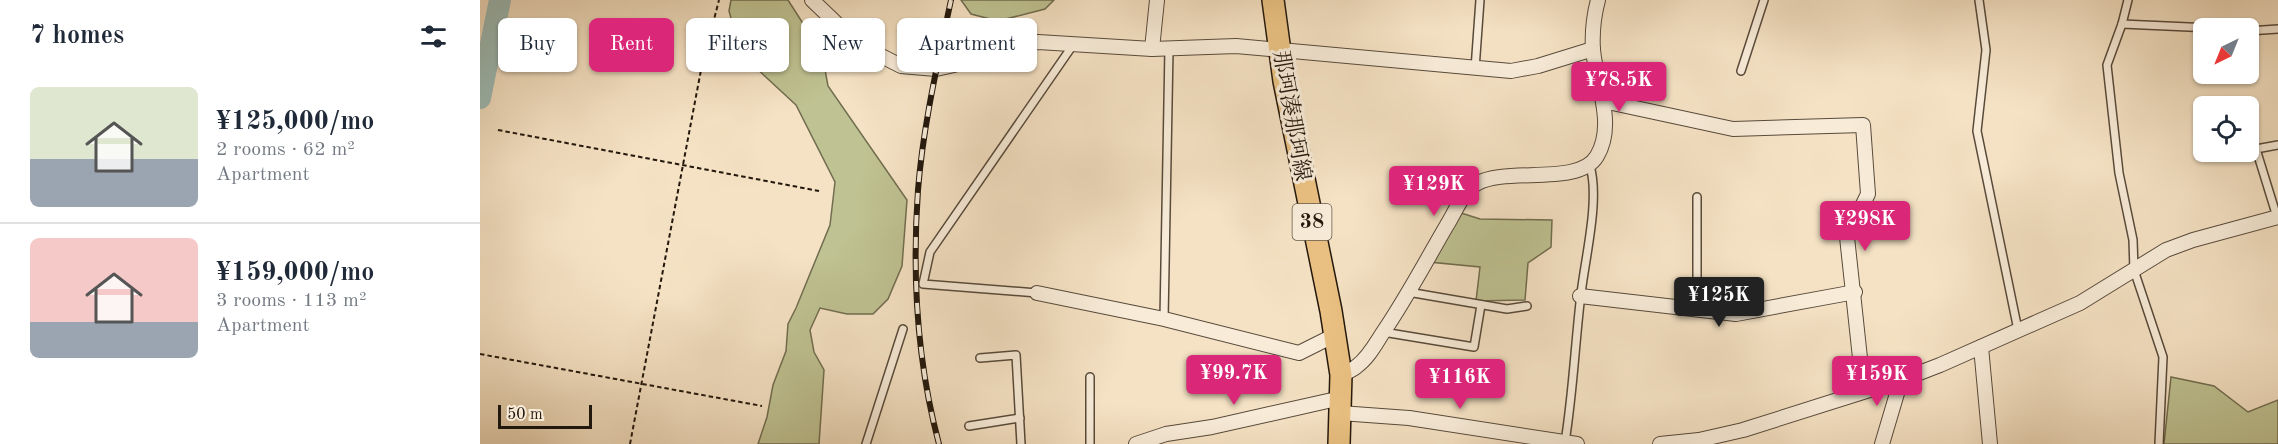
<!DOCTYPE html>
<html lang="en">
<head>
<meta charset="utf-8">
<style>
  :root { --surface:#fff; --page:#f2f2f3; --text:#1f2937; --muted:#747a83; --line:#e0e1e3; --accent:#db2777 }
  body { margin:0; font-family:"Old Standard TT","Noto Serif JP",serif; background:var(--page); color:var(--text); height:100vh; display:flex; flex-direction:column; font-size:22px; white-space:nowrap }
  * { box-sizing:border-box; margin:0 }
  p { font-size:20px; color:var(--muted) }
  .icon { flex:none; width:33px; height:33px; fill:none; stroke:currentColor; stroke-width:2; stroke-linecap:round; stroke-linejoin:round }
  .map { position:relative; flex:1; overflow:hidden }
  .side { display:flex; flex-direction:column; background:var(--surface); width:480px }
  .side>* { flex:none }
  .guide { position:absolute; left:18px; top:18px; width:570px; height:54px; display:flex; gap:12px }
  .needle { width:39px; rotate:223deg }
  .fabs { position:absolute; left:1713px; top:18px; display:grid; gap:12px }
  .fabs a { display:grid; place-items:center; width:66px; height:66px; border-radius:9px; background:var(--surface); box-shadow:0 2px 4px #0004; font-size:30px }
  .scale { position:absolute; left:18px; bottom:15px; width:94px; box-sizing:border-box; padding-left:6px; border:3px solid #23180d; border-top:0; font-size:16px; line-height:21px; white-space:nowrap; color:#23180d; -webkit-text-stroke:4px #f8ecd9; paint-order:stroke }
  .price { position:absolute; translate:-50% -51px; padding:0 14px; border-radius:6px; background:var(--accent); color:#fff; font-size:20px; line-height:39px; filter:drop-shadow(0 2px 3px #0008) }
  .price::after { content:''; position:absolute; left:50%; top:36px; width:18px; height:14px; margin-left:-9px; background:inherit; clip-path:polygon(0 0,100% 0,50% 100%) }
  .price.selected { background:#222; color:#fff }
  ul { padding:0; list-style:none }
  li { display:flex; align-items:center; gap:18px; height:150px; padding:0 30px }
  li+li { border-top:2px solid var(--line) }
  li span { display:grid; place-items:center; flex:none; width:168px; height:120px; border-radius:9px; color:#555 }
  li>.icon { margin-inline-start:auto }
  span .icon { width:72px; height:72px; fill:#fffc; stroke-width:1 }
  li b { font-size:26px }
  h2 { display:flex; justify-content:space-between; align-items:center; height:72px; padding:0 30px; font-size:26px }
  .chip { padding:0 21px; border-radius:9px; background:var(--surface); box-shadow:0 2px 4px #0004; font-size:21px; line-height:54px }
  .chip.selected { background:var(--accent); color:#fff }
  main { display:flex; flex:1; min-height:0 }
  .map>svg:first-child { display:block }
  .green { fill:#bfc292; stroke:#716d50; stroke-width:1.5 }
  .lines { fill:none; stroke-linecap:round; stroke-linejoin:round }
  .river { stroke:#9dbdb8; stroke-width:22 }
  .service-casing { stroke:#584a3b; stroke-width:10 }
  .minor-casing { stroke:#584a3b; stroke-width:16 }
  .primary-casing { stroke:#23180d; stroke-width:24 }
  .path { stroke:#23180d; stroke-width:2; stroke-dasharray:4.5 3; stroke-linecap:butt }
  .service { stroke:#f8ecd9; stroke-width:7 }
  .minor { stroke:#f8ecd9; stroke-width:14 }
  .primary { stroke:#eac182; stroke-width:21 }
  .rail-casing { stroke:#23180d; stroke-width:6 }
  .rail { stroke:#f8ecd9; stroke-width:4; stroke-dasharray:11; stroke-linecap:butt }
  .labels { text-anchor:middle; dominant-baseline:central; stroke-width:6; stroke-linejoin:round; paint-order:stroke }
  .shield { fill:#f8ecd9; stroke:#63584a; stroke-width:1.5 }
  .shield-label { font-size:21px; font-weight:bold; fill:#23180d }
  .street-label { font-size:22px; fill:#23180d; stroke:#f8ecd9 }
</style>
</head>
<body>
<main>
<section class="side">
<h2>7 homes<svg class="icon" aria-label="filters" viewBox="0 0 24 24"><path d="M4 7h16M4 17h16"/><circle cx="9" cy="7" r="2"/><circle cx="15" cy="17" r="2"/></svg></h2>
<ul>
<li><span style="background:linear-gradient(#dfe7d0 60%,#9aa5b1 0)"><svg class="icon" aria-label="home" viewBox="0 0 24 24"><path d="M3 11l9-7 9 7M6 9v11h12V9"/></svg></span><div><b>¥125,000/mo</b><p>2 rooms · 62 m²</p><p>Apartment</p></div></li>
<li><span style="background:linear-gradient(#f6c9c9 70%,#9aa5b1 0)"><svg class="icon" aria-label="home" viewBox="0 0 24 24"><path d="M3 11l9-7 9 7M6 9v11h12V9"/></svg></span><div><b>¥159,000/mo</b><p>3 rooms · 113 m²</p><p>Apartment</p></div></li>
</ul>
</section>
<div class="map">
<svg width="1798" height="444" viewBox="0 0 1798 444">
  <rect width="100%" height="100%" fill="#f5e2c4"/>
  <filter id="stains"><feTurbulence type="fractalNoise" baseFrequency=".00333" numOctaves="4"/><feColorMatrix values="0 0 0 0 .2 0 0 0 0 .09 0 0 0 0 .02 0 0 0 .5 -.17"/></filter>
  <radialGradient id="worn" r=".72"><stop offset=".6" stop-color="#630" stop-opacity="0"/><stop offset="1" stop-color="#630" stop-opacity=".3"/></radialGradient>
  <!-- green -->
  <g class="green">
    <path d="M251,0h57l34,53 6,33 79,114 -5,66 -14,33 -15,15h-26l-27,-6 -10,22 4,22 10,18 -5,74h-61l9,-27 6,-32 13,-34 2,-27 8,-16 34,-83 5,-43 -39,-77 -55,-51 -12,-43z"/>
    <path d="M481,0h93l-9,9 -47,12 -27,-7z"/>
    <path d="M978,212l22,7 72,1 -1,27 -23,16 -3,37 -49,1 4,-34 -51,-5z"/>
    <path d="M1691,377l43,9 34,26 30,-12v44h-114z"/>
  </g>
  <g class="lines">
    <!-- river -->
    <path class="river" d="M0,98l20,-98"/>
    <defs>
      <g id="service">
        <path d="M1499,0l7,50 -9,81 41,199"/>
        <path d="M1648,0l-6,24 -15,41 12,108 14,67 1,30 29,87 -4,87"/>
        <path d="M1642,24l89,4"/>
        <path d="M1768,31l30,-2"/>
        <path d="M995,69l5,-69"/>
        <path d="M1261,71l23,-71"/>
        <path d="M1217,197v113"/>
        <path d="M1797,217l-21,-68 22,-4"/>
        <path d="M928,292l99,17 20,-3"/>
        <path d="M557,293l-114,-9 7,-32 143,-207"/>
        <path d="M684,319l5,-270"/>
        <path d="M903,332l91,15 7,-42"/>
        <path d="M500,358l36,-3 5,89"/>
        <path d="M610,377v67"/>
        <path d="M489,426l51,-8"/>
        <path d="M1085,442c8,-49 10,-98 16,-148 4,-36 19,-94 9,-128"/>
        <path d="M386,444l37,-115"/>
      </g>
      <g id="minor">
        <path d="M332,0l46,44 43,22 35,3 18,-4 47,-21 37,-2 114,7 84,-3 275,25 27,-5 55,-17"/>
        <path d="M672,49l5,-49"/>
        <path d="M1123,101l130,28 130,-4 5,69 -21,43 13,121 18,30"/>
        <path d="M557,293l127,26 135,34 36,-18"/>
        <path d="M1100,296l156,18 119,-22"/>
        <path d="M1501,347l9,97"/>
        <path d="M861,375c6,-3 12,-5 16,-9 11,-8 18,-21 25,-32 24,-35 44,-73 65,-109 8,-13 16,-33 29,-41 30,-18 103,3 121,-28 19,-32 -1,-73 -4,-106 -1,-16 1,-35 5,-50"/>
        <path d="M860,413l69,5 168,26"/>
        <path d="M656,444l30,-10 46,-7 129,-29"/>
        <path d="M1180,444l39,-4 44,-10 158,-50 39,-15 140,-62 86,-53 27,-10 85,-23"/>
        <path d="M1402,444l19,-64"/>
      </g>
      <path id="primary" d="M793,0l11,81 47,230 10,64 -2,69"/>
    </defs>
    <!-- service casing -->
    <use href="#service" class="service-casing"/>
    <!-- minor casing -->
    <use href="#minor" class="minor-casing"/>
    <!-- primary casing -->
    <use href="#primary" class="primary-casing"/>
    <!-- path -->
    <g class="path">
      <path d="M18,130l321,61"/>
      <path d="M0,354l282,52"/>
      <path d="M150,444l71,-374 18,-70"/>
    </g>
    <!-- service -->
    <use href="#service" class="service"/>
    <!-- minor -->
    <use href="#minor" class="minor"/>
    <!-- primary -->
    <use href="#primary" class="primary"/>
    <defs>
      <path id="rail" d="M459,444c-22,-82 -27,-170 -21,-254 5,-64 20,-128 33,-190"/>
    </defs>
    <!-- rail casing -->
    <use href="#rail" class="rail-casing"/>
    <!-- rail -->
    <use href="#rail" class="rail"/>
  </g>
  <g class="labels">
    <!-- shield labels -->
    <rect class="shield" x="812.5" y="204" width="39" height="36" rx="4.5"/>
    <g class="shield-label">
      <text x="832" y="222">38</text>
    </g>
    <!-- street labels -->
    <g class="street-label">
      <text transform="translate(811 116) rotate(80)">那珂湊那珂線</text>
    </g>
  </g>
  <rect width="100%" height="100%" filter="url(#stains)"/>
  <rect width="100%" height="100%" fill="url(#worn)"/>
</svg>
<div class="fabs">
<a><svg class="needle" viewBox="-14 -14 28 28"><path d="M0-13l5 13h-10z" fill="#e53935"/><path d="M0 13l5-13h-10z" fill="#747a83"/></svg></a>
<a><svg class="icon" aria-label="locate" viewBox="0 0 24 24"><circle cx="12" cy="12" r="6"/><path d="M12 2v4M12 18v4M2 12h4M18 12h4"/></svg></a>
</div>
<div class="scale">50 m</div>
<b class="price" style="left:1139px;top:113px">¥78.5K</b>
<b class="price" style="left:954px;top:217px">¥129K</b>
<b class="price" style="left:1385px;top:252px">¥298K</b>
<b class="price selected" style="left:1239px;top:328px">¥125K</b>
<b class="price" style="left:754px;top:406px">¥99.7K</b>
<b class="price" style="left:1397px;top:407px">¥159K</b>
<b class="price" style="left:980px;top:410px">¥116K</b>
<div class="guide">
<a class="chip">Buy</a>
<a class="chip selected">Rent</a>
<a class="chip">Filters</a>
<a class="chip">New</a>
<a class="chip">Apartment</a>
</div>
</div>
</main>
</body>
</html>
